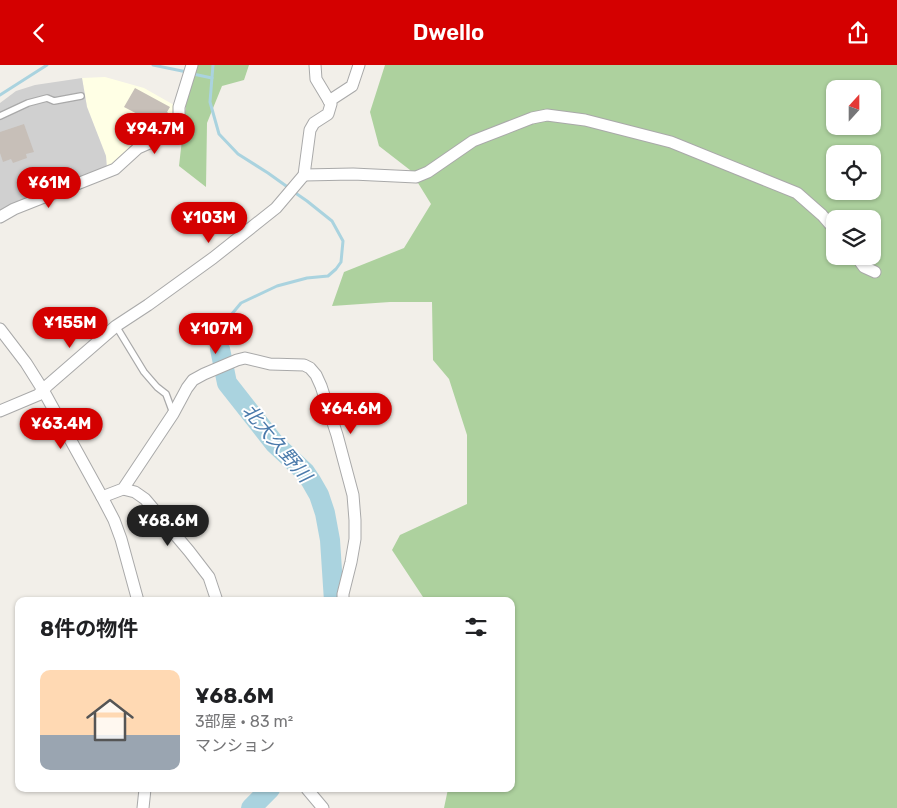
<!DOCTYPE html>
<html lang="ja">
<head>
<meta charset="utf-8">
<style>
  :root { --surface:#fff; --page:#f2f2f2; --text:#202124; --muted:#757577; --accent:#d40000 }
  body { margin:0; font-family:Rubik,"Noto Sans JP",sans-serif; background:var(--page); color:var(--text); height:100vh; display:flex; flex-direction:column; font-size:19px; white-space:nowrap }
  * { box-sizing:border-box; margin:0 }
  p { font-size:16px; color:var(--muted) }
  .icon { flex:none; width:28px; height:28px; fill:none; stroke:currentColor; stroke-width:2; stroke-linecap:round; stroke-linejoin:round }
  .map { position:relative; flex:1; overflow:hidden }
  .drawer { position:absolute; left:15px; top:532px; width:500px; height:195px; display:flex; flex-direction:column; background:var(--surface); border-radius:10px; box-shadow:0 1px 4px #0004 }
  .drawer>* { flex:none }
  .needle { width:32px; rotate:21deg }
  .controls { position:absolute; left:826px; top:15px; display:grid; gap:10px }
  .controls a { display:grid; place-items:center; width:55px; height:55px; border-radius:10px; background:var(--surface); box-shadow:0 1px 4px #0004; font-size:25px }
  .price { position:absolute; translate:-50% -42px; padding:0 11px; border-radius:18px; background:var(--accent); color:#fff; font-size:16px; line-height:32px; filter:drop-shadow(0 1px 2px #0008) }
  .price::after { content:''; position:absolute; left:50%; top:30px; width:15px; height:11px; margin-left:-8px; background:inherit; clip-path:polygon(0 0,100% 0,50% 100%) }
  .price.on { background:#222; color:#fff }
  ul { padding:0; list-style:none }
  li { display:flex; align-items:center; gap:15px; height:125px; padding:0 25px }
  li span { display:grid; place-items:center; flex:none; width:140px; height:100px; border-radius:10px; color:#555 }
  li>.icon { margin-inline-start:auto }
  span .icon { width:60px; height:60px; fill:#fffc; stroke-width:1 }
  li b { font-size:21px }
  h2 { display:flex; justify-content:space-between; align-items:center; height:60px; padding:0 25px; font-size:21px }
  header { display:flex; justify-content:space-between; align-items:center; height:65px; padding:0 25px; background:var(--accent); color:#fff; font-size:22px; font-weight:600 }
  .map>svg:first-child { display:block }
  .education { fill:#ffffe5 }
  .religious { fill:#d0d0d0 }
  .forest { fill:#add19e; fill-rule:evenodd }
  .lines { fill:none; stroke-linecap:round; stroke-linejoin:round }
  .stream { stroke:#aad3df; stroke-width:3 }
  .river { stroke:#aad3df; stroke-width:20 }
  .building { fill:#c7bfb8 }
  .lane-casing { stroke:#a9a9a9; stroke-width:8 }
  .street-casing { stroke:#a9a9a9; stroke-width:13 }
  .lane { stroke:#fff; stroke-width:5.5 }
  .street { stroke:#fff; stroke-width:11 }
  .labels { text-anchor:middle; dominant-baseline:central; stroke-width:4; stroke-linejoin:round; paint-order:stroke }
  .water-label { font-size:19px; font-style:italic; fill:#4a7aab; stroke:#fff }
</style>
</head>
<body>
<header><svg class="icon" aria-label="back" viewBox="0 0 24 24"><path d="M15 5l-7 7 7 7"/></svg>Dwello<svg class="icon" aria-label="share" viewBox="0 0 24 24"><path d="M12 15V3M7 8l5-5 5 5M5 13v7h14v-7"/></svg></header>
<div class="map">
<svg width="897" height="743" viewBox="0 0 897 743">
  <rect width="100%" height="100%" fill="#f2efe9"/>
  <!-- education -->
  <path class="education" d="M105,12l39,11 30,17v16l-3,8 -64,41 -1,-14 -19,-49 -5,-29z"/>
  <!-- religious -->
  <path class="religious" d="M82,13l5,29 19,49 1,14 -107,43v-110l16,-12 19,-6z"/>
  <!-- forest -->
  <g class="forest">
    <path d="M197,0h52l-5,15 -22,6 -15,37 -1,64 -27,-21 7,-62z"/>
    <path d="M385,0h512v743h-453l4,-19h63v-188h-55l-33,-4 -31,-47 8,-15 67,-31v-69l-18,-56 -16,-19 -1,-58h-42l-58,4 12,-34 60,-24 27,-44 -21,-34 -31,-24 -9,-34zM835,24h37v37h-37zM835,89h37v37h-37zM835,154h37v37h-37z"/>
  </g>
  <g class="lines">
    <!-- stream -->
    <g class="stream">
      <path d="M153,0l34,7"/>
      <path d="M213,0l-3,37 9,32 19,20 30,19 21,15"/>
      <path d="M193,9l19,4"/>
      <path d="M0,30l47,-30"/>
      <path d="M220,284l6,-28 15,-18 36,-17 30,-8 21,-2 8,-7 5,-7 2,-21 -11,-20 -25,-20 -13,-9"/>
    </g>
    <!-- river -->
    <g class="river">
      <path d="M220,284l7,34 48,61 30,28 6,9 8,14 6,18 5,27 4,61"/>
      <path d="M251,743l19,-19"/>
    </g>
  </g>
  <!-- building -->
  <g class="building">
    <path d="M135,23l35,19 -3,5 4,3 1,6 -4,5 -33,15 -4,3 -7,-16 21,-10 -21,-11z"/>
    <path d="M24,59l10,28 -8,2 1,4 -14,5 -2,-4 -8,3 -3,-9v-21z"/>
  </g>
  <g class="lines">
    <defs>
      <g id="lane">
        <path d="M0,51l28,-13 19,-5 7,3 27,-5"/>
        <path d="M116,261l28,46 13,15 9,7 7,19"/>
      </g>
      <g id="street">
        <path d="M329,36l23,-15 7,-21"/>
        <path d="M304,110l49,-1 63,3 12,-5 45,-31 59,-23 15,-3 38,5 86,22 126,51 25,22 13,15"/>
        <path d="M0,152l14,-8 101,-40 23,-21 36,-16 5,-7v-18l13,-42"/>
        <path d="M856,191l8,11 11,5"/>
        <path d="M0,264l26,34 17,27 59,107 12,23 7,19 17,62"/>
        <path d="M0,346l38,-16 10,-10 68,-59 32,-21 65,-47 63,-50 28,-33 6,-45 4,-7 14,-9 3,-10 -15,-25 -1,-14"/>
        <path d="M123,424l12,3 10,7 44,52 20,26 8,24"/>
        <path d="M102,432l21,-8 50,-75 14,-26 6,-8 11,-6 33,-14 8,-2 25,6 34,1 6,3 6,7 5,11 16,49 16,60 2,25v19l-4,23 -8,32v7"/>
        <path d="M307,724l16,19"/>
        <path d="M143,743l2,-19"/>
      </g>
    </defs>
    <!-- lane casing -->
    <use href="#lane" class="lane-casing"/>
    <!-- street casing -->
    <use href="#street" class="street-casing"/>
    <!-- lane -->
    <use href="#lane" class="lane"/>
    <!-- street -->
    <use href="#street" class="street"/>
  </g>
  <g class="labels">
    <!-- water labels -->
    <g class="water-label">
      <text transform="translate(277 378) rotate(50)">北大久野川</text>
    </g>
  </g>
</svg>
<div class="controls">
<a><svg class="needle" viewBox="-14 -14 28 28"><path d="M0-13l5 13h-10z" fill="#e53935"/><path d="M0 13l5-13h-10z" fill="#757577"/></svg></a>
<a><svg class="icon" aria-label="locate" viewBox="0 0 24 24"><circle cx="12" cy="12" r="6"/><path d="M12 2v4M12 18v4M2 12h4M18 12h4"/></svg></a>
<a><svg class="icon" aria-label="layers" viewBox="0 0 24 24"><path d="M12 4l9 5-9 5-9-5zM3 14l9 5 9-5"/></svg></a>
</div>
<b class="price" style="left:155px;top:90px">¥94.7M</b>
<b class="price" style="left:49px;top:144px">¥61M</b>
<b class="price" style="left:209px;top:179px">¥103M</b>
<b class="price" style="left:70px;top:284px">¥155M</b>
<b class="price" style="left:216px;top:290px">¥107M</b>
<b class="price" style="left:351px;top:370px">¥64.6M</b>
<b class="price" style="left:61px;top:385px">¥63.4M</b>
<b class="price on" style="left:168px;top:482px">¥68.6M</b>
<section class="drawer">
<h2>8件の物件<svg class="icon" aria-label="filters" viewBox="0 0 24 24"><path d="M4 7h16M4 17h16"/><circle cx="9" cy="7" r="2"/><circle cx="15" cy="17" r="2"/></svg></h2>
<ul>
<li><span style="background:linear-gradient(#ffd9b3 65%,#9aa5b1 0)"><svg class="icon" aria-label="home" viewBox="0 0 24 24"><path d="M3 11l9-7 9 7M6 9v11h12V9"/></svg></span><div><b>¥68.6M</b><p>3部屋 · 83 m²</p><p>マンション</p></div></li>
</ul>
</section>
</div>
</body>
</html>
